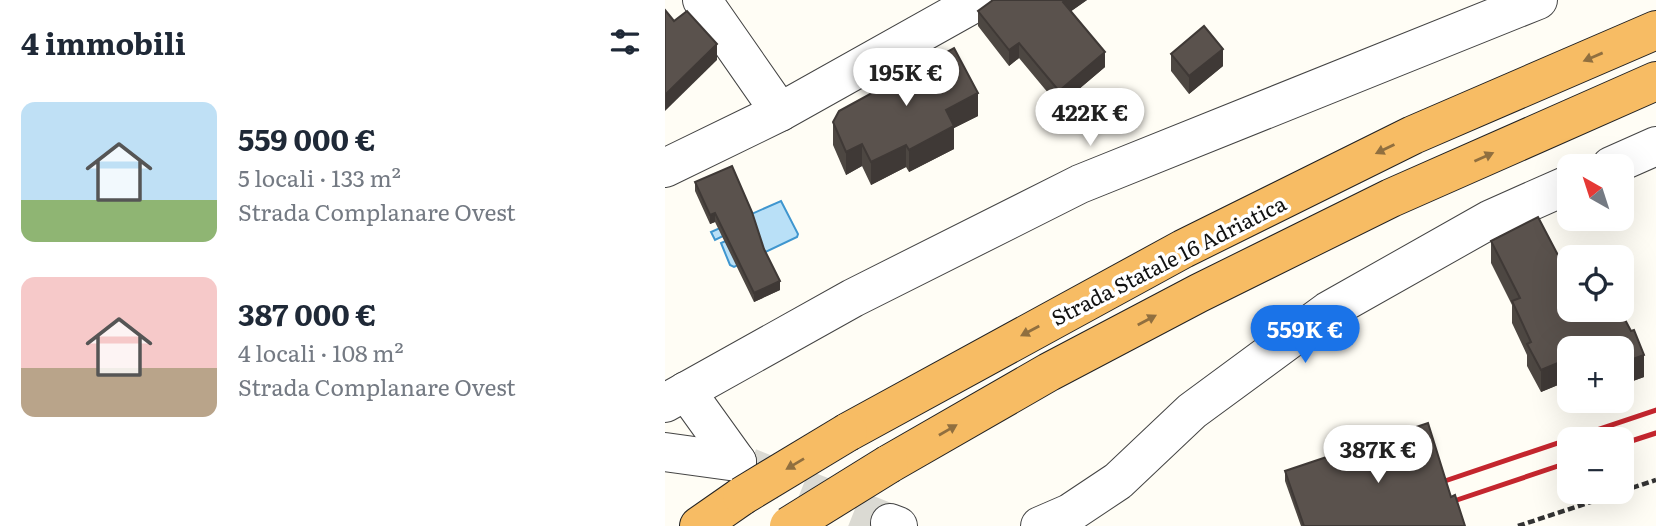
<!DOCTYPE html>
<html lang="it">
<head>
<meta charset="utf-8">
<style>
  :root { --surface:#fff; --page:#f6f6f7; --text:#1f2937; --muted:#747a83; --accent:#1a73e8 }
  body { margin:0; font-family:Literata,serif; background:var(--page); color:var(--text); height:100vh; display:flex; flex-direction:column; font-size:26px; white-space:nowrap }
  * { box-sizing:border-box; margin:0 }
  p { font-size:23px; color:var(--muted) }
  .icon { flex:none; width:38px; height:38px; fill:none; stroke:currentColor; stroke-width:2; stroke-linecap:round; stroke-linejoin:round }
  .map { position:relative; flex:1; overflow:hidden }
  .panel { display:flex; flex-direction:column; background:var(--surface); width:665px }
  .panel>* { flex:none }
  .needle { width:46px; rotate:321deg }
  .buttons { position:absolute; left:892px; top:154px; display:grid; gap:14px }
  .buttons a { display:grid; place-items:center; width:77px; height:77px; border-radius:14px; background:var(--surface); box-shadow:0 7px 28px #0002; font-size:35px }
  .price { position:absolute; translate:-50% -60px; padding:0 16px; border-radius:24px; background:#fff; color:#222; font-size:23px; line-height:46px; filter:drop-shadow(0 2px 4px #0008) }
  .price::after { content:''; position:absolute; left:50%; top:42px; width:21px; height:16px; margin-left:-10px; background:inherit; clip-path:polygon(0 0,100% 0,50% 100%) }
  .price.current { background:var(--accent); color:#fff }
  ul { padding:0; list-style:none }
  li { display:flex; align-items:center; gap:21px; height:175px; padding:0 21px }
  li span { display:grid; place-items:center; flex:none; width:196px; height:140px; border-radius:14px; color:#555 }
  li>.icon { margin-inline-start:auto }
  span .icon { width:84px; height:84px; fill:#fffc; stroke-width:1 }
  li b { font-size:30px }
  h2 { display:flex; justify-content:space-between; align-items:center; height:84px; padding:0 21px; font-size:30px }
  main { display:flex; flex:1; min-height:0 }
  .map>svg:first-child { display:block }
  .water { fill:#b9e0f7; stroke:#3f96cf; stroke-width:2 }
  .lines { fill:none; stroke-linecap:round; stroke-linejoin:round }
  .tertiary-tunnel { stroke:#dbdad3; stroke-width:38; stroke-dasharray:38 19; stroke-linecap:butt }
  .minor-casing { stroke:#444; stroke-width:40 }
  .tertiary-casing { stroke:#444; stroke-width:40 }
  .trunk-casing { stroke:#222; stroke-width:40 }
  .path { stroke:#333; stroke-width:4.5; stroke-dasharray:7 3.5; stroke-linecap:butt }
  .minor { stroke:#fff; stroke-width:38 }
  .tertiary { stroke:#fff; stroke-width:38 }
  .trunk { stroke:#f7bc64; stroke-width:38 }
  .rail { stroke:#c4262e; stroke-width:5 }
  .trunk-bridge-casing { stroke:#222; stroke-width:40; stroke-linecap:butt }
  .trunk-bridge { stroke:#f7bc64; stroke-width:38 }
  .wall { fill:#4d4742 }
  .shaded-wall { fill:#3f3936 }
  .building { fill:#5a524d; stroke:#3f3936; stroke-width:2 }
  .oneway { fill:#906f3f }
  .labels { text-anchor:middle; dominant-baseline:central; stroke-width:7; stroke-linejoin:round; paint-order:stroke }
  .street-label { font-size:21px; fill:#111; stroke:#fff }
</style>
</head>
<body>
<main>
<section class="panel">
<h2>4 immobili<svg class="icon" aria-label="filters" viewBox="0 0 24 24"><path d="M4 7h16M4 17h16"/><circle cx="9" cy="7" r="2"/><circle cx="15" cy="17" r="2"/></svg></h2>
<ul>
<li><span style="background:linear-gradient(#bfe0f5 70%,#8fb573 0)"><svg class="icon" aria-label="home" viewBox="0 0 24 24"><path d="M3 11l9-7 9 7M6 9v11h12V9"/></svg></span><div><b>559 000 €</b><p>5 locali · 133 m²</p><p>Strada Complanare Ovest</p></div></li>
<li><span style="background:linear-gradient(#f6c9c9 65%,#b9a48a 0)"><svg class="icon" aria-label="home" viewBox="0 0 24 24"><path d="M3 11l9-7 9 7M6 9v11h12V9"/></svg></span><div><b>387 000 €</b><p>4 locali · 108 m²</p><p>Strada Complanare Ovest</p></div></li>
</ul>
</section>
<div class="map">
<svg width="991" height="526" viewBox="0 0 991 526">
  <rect width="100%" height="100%" fill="#fffdf5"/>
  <!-- water -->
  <path class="water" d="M116,201l17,33 -1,3 -63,30 -4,-2 -9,-22 7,-3 -3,-5 -10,5 -4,-8z"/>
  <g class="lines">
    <!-- tertiary-tunnel -->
    <path class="tertiary-tunnel" d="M84,467l141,56"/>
    <defs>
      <g id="minor">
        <path d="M37,0l78,112"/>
        <path d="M0,168l115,-56 200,-112"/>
      </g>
      <g id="tertiary">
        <path d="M946,166l45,-20"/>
        <path d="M21,391l51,71"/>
        <path d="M0,403l188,-105 227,-114 458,-184"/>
        <path d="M0,452l72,10"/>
        <path d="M225,523l8,3"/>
        <path d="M375,526l30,-13 48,-32 74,-70 136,-100 163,-92 79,-35"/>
      </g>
      <g id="trunk">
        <path d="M183,432l335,-183 230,-114 243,-105"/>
        <path d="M224,464l160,-92 150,-79 192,-95 265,-117"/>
        <path d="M34,526l43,-30"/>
      </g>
    </defs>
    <!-- minor casing -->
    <use href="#minor" class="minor-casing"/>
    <!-- tertiary casing -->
    <use href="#tertiary" class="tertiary-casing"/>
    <!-- trunk casing -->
    <use href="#trunk" class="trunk-casing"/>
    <!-- path -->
    <g class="path">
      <path d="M957,491l34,-11"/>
      <path d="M853,526l103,-34"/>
    </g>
    <!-- minor -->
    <use href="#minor" class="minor"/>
    <!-- tertiary -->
    <use href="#tertiary" class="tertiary"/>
    <!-- trunk -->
    <use href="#trunk" class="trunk"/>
    <!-- rail -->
    <g class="rail">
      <path d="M957,444l34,-11"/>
      <path d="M762,487l229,-77"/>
      <path d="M774,506l131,-44"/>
    </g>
    <defs>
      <g id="trunk-bridge">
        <path d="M77,496l106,-64"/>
        <path d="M124,526l100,-62"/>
      </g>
    </defs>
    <!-- trunk-bridge casing -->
    <use href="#trunk-bridge" class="trunk-bridge-casing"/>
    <!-- trunk-bridge -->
    <use href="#trunk-bridge" class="trunk-bridge"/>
  </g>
  <!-- wall -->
  <g class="wall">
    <path d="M422,0l-16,11 34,56 -46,39 -40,-48 -10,8 -31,-40v-15z"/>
    <path d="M506,54l52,12 -34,28 -18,-23z"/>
    <path d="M313,116l-24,12v21l-45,23 -3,-5 -35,18 -9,-19 -16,9 -13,-30v-23z"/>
    <path d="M30,182l69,67 16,41 -26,12 -39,-80 -5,2 -15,-33z"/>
    <path d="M873,217l32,61v32h50l11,21 3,-1 10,25v22l-22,8v-37h-52v32l-29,12 -14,-26v-11l-15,-32v-18l-21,-42v-22z"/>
    <path d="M620,471l180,55h-164l-16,-45z"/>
  </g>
  <!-- shaded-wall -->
  <g class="shaded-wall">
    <path d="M400,0h22l-24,17v-15z"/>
    <path d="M354,43v15l-10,8v-16z"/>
    <path d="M52,44v16l-52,51v-16z"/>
    <path d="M558,49v17l-34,28v-18z"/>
    <path d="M440,52v15l-46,39v-15z"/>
    <path d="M313,93v23l-24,12v21l-45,23v-22l37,-40z"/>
    <path d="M197,144v22l-16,9v-23z"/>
    <path d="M241,145v22l-35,18v-23z"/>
    <path d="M50,213v9l-5,2v-9z"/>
    <path d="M115,281v9l-26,12v-9z"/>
    <path d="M979,355v22l-22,8v-22z"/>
    <path d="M905,358v22l-29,12v-22z"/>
  </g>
  <!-- building -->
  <g class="building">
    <path d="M328,0h72l-2,2 42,50 -46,39 -40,-48 -10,7 -31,-39z"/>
    <path d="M0,10l9,11 13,-10 30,33 -52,51z"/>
    <path d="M539,26l19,23 -34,27 -18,-22z"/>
    <path d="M289,48l24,45 -32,17 8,16 -45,24 -3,-5 -35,17 -9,-18 -16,8 -13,-30 6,-11z"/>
    <path d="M67,166l20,46 12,37 16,32 -26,12 -39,-80 -5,2 -15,-33z"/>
    <path d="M873,217l32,61v32h50l11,21 3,-1 10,25 -22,8v-15h-26v-1l-4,1h-22v10l-29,12 -14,-26 4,-2 -19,-41 8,-3 -29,-57z"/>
    <path d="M763,423l23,74 4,-2 10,31h-161l-19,-55z"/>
  </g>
  <!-- one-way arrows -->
  <defs><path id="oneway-solid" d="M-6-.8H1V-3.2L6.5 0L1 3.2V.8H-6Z" transform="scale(1.75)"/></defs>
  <g class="oneway">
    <use href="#oneway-solid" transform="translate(928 57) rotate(157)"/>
    <use href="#oneway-solid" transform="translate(720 149) rotate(154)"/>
    <use href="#oneway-solid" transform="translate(819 157) rotate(-24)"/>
    <use href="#oneway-solid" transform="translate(482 320) rotate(-28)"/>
    <use href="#oneway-solid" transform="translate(365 331) rotate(152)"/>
    <use href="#oneway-solid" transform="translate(283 430) rotate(-30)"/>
    <use href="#oneway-solid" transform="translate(130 464) rotate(149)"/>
  </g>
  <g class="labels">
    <!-- street labels -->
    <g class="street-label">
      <text transform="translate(503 259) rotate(-27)">Strada Statale 16 Adriatica</text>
    </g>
  </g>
</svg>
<div class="buttons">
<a><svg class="needle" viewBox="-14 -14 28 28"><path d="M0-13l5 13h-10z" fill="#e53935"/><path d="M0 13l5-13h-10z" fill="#747a83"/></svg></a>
<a><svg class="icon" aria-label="locate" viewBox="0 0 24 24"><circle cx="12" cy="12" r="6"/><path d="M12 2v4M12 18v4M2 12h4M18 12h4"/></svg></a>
<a>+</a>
<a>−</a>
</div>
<b class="price" style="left:241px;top:108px">195K €</b>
<b class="price" style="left:425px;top:148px">422K €</b>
<b class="price current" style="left:640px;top:365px">559K €</b>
<b class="price" style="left:713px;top:485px">387K €</b>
</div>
</main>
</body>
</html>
